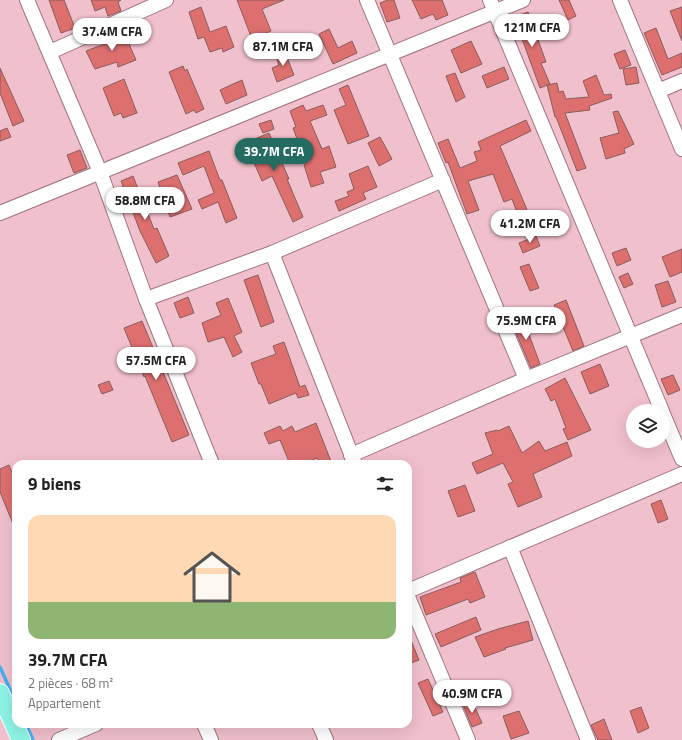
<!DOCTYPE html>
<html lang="fr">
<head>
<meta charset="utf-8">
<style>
  :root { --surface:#fff; --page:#f6f6f6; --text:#222; --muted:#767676; --accent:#246b61 }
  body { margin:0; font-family:"Titillium Web",sans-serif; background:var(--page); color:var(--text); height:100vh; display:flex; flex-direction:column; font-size:15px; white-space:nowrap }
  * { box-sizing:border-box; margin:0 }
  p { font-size:13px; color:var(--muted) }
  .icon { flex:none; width:22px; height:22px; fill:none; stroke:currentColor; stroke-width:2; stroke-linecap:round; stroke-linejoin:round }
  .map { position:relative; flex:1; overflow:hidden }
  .sheet { position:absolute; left:12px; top:460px; width:400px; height:268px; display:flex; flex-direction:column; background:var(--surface); border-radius:12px; box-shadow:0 4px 16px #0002 }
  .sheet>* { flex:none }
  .buttons { position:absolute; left:626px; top:404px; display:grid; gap:8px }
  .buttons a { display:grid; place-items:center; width:44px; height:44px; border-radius:50%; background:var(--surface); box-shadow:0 4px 16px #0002; font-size:20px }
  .price { position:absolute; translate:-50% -34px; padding:0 9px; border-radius:14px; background:#fff; color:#222; font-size:13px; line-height:26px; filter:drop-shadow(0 1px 2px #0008) }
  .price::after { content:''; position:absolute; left:50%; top:24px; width:12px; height:9px; margin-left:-6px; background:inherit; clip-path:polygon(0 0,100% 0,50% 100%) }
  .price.active { background:var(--accent); color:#fff }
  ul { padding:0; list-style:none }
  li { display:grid; align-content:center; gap:8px; height:212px; padding:0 16px }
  li span { display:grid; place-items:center; height:124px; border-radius:12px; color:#555 }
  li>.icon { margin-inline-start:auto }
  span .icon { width:72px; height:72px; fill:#fffc; stroke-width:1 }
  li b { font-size:17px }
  h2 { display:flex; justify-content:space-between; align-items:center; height:48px; padding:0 16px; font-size:17px }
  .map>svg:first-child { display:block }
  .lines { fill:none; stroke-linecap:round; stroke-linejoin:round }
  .stream { stroke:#48aef3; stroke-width:3.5 }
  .building { fill:#dd6f6f; stroke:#895d5c }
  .minor-casing { stroke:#a07480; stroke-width:16 }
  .major-casing { stroke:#fff; stroke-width:20 }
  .minor { stroke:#fff; stroke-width:14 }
  .major { stroke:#8df4e6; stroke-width:18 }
</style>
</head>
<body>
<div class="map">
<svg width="682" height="740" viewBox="0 0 682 740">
  <rect width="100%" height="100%" fill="#f0c0cc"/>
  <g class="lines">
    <!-- stream -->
    <g class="stream">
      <path d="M0,667l16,36"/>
      <path d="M26,724l7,16"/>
    </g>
  </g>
  <!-- building -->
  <g class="building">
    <path d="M49,0h15l11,28 -14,5z"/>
    <path d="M91,0h30l-3,2 3,9 -13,5 -3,-9 -10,4z"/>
    <path d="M237,0h47l-22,9 9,22 -19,8z"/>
    <path d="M388,0h6l6,18 -13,4 -7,-19z"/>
    <path d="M412,0h30l6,15 -12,5 -3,-6 -12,5z"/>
    <path d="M559,0h10l7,16 -8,4z"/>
    <path d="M201,7l9,25 16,-6 8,21 -11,5 -1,-4 -12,4 -6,-15 -6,2 -9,-27z"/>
    <path d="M682,7v34l-12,-30z"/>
    <path d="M528,12l18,50 -5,1 9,21 -10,4 -26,-71z"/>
    <path d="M656,28l12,31 14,-6v14l-20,8 -18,-42z"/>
    <path d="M329,29l9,19 14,-7 5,12 -24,11 -14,-30z"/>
    <path d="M123,30l13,30 -18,7 -1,-5 -22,7 -9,-18 29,-11 -2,-5z"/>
    <path d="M471,41l11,23 -21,9 -10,-23z"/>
    <path d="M284,50l10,25 -17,7 -5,-14 7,-3 -4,-11z"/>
    <path d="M625,50l6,15 -11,4 -6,-15z"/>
    <path d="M183,66l2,5 2,-2 17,40 -8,4 -2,-3 -8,4 -17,-42z"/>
    <path d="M504,67l5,12 -22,9 -5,-12z"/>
    <path d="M636,67l3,16 -13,2 -3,-16z"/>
    <path d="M0,68l24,53 -11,5 -13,-33z"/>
    <path d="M455,73l10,24 -9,5 -10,-26z"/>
    <path d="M596,75l8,20 7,-1 1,4 -23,8 1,4 -25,3 21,55 -9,3 -21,-54h-1l-8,-32 10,-2 2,9 4,-1 3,8 23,-2 -6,-16z"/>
    <path d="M124,79l13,34 -14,5 -2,-5 -7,3 -11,-28z"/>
    <path d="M242,80l5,15 -21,9 -6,-14z"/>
    <path d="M348,85l21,51 -21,8 -14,-34 12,-5 -7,-16z"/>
    <path d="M303,105l3,6 17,-6 4,10 -17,6 12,28 7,-3 7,21 -16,5 4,11 -13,4 -7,-22 2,-2 -13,-35 3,-1 -6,-16z"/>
    <path d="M618,111l16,33 -10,5 1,4 -19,6 -6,-21 19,-5 -6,-21z"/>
    <path d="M271,120l3,9 -11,4 -4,-9z"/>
    <path d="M526,120l5,11 -31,15 31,73 -10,4 -9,-24 -8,3 -11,-28 -25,7 11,29 -12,4 -19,-52 -2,1 -8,-20 10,-4 12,29 17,-7 -3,-9 7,-2 -3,-8z"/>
    <path d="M7,128l4,9 -11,4v-10z"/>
    <path d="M269,133l20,46h-2l16,38 -10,5 -21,-46 -10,5 -14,-32 5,-2 -3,-6z"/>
    <path d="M380,137l12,22 -13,7 -11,-23z"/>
    <path d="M80,150l7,18 -13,5 -7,-18z"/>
    <path d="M209,151l11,29h2l15,38 -11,5 -8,-21 -16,7 -4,-9 16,-7 -10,-27 -21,9 -5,-12z"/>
    <path d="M368,166l9,21 -14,6 3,6 -27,12 -4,-10 14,-5 -2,-4 7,-3 -5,-15z"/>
    <path d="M177,175l15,34 -22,8 -12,-35z"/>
    <path d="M133,176l21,53 3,-1 12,28 -13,7 -16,-32 -19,-50z"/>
    <path d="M536,236l4,10 -17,7 -4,-10z"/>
    <path d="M626,248l5,12 -14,6 -5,-13z"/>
    <path d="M682,249v23l-12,5 -8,-20z"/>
    <path d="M529,264l10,24 -9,3 -10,-24z"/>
    <path d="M628,273l5,11 -9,4 -5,-11z"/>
    <path d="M258,275l16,47 -13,5 -17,-47z"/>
    <path d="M668,281l8,21 -14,5 -7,-22z"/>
    <path d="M188,297l6,16 -14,5 -6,-15z"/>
    <path d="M228,298l14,34 -8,4 8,16 -9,5 -9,-20 -16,5 -6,-19 19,-8 -5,-12z"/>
    <path d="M566,300l18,46 -11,5 -19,-46z"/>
    <path d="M522,316l18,48 -9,4 -20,-47z"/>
    <path d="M142,321l47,114 -17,7 -27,-66 -1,1 -20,-49z"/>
    <path d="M284,342l16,45 5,-2 4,10 -11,3 -2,-5 -27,11 -8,-20h-2l-8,-21 25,-9 -3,-8z"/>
    <path d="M600,364l9,22 -19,8 -9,-22z"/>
    <path d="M673,375l7,15 -12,5 -7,-16z"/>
    <path d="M565,378l26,52 -23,10 -5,-11 3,-1 -11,-29 -4,2 -6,-12z"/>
    <path d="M109,381l4,9 -11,4 -4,-9z"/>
    <path d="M316,423l16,41h-12l-3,-6 -13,6h-14l-10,-24 -11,4 -5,-11 16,-7 3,5 9,-5 3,6z"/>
    <path d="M509,426l13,27 17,-12 6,10 22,-9 5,14 -39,18 9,23 -24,10 -10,-23 5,-2 -10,-19 -26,11 -5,-11 21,-9 -8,-21 12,-3 1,1z"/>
    <path d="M9,465l7,17v49l-16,-39v-23z"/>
    <path d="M465,485l10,26 -17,6 -10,-26z"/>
    <path d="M661,500l7,19 -10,4 -7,-19z"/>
    <path d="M475,572l10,25 -15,6 -2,-4 -42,16 -6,-18 41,-15 -1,-4z"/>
    <path d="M476,617l5,13 -40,17 -6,-13z"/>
    <path d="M528,621l5,19 -28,8 1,1 -22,8 -9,-20 23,-8z"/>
    <path d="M408,633l11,27 -11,4z"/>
    <path d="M428,679l15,33 -10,4 -15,-33z"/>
    <path d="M472,701l10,22 -10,4 -9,-22z"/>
    <path d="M641,707l8,21 -11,5 -8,-22z"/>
    <path d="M519,711l10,22 -18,6 -8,-23z"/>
    <path d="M604,719l8,21h-14l-7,-15z"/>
  </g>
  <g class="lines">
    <defs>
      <g id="minor">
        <path d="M27,0l73,172 46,127 66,165"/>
        <path d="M367,0l159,379"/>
        <path d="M490,0l172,411"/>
        <path d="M620,0l62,149"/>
        <path d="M50,52l116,-52"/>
        <path d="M658,91l24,-10"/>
        <path d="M0,213l523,-213"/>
        <path d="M272,253l83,211"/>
        <path d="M146,299l126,-46 171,-73"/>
        <path d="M663,414l19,45"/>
        <path d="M351,455l175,-76 156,-64"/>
        <path d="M510,547l78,193"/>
        <path d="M408,591l274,-117"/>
        <path d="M408,597l60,143"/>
        <path d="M204,724l7,16"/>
        <path d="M319,724l7,16"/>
        <path d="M59,740l37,-16"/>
      </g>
      <path id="major" d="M0,693l21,47"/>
    </defs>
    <!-- minor casing -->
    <use href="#minor" class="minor-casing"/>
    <!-- major casing -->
    <use href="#major" class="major-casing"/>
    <!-- minor -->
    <use href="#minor" class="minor"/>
    <!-- major -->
    <use href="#major" class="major"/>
  </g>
</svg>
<div class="buttons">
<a><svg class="icon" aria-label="layers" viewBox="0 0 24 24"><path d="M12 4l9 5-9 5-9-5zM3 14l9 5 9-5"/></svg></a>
</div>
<b class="price" style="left:532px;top:48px">121M CFA</b>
<b class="price" style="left:112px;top:52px">37.4M CFA</b>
<b class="price" style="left:283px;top:67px">87.1M CFA</b>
<b class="price active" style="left:274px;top:172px">39.7M CFA</b>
<b class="price" style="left:145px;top:221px">58.8M CFA</b>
<b class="price" style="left:530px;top:244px">41.2M CFA</b>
<b class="price" style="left:526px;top:341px">75.9M CFA</b>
<b class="price" style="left:156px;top:381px">57.5M CFA</b>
<b class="price" style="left:472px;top:714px">40.9M CFA</b>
<section class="sheet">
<h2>9 biens<svg class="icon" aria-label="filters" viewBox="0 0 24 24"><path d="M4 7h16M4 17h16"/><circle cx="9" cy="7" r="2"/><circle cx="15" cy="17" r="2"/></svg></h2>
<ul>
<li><span style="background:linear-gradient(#ffd9b3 70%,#8fb573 0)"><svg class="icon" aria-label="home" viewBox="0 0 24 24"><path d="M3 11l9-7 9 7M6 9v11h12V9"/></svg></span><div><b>39.7M CFA</b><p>2 pièces · 68 m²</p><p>Appartement</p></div></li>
</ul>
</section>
</div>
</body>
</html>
